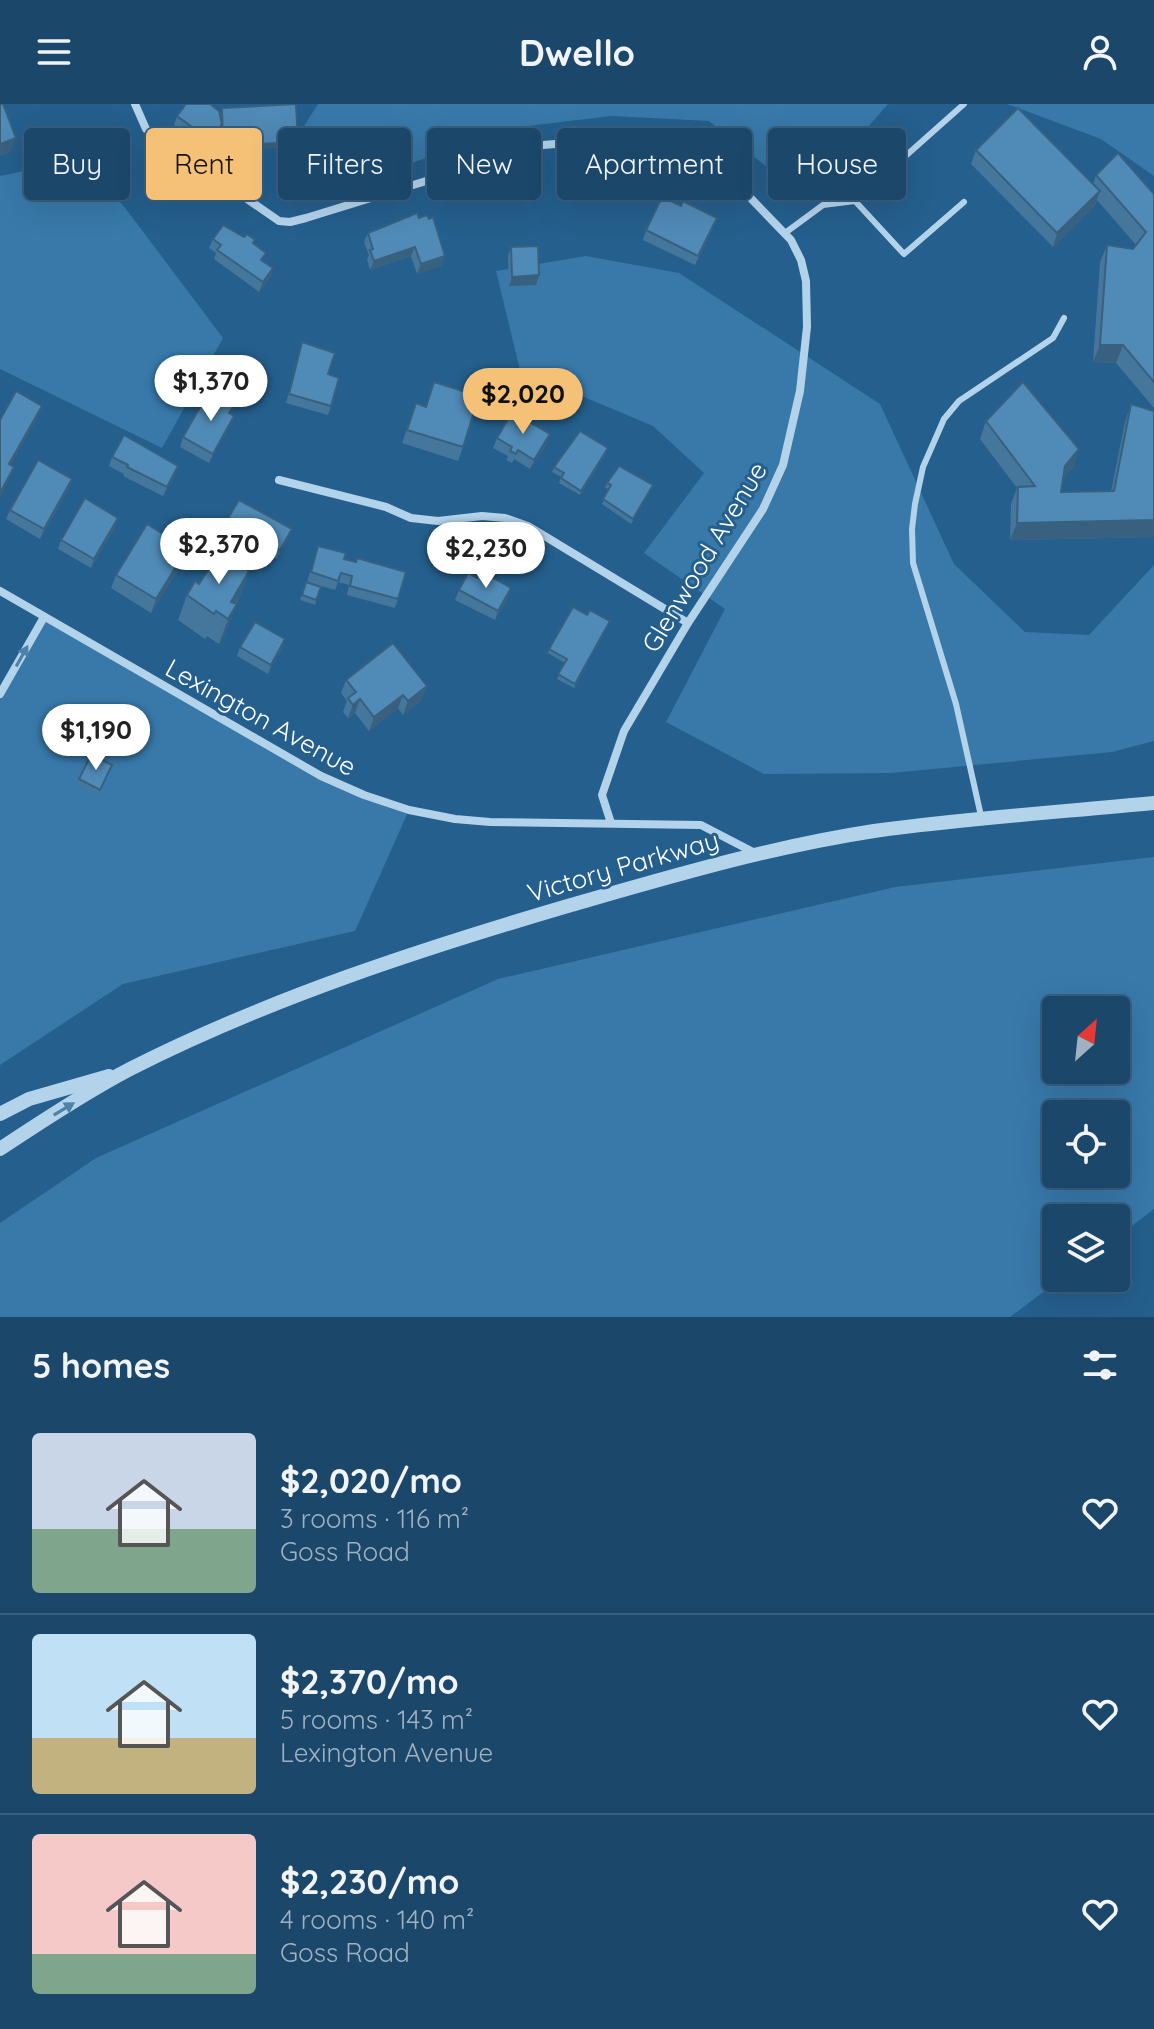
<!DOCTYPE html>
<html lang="en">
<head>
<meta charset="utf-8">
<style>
  :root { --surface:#1b476a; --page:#244e70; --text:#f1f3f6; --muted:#a0b2c1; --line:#395f7e; --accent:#f5c177 }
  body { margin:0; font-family:Quicksand,sans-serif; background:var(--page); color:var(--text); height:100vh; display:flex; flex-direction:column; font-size:30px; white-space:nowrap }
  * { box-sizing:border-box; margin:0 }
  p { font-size:26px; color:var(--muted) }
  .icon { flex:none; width:44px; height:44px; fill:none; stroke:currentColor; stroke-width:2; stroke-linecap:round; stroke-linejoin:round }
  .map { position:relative; height:1213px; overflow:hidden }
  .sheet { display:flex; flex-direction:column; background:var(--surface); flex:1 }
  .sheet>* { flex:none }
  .banner { position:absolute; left:24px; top:24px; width:1106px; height:72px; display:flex; gap:16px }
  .needle { width:52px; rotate:27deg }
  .controls { position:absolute; left:1042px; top:892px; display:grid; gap:16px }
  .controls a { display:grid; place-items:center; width:88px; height:88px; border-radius:8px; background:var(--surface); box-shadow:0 8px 32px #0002,0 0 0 2px var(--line); font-size:40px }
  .price { position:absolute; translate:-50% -68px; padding:0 18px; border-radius:28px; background:#fff; color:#222; font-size:26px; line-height:52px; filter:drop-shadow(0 2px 4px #0008) }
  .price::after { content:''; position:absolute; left:50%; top:48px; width:24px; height:18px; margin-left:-12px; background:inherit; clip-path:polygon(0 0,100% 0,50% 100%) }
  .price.current { background:var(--accent); color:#111 }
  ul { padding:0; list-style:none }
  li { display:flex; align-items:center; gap:24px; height:200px; padding:0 32px }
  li+li { border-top:2px solid var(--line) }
  li span { display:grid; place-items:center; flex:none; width:224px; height:160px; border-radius:8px; color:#555 }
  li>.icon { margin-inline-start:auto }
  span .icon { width:96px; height:96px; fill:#fffc; stroke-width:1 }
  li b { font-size:34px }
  h2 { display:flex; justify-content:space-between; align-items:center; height:96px; padding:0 32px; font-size:34px }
  .chip { padding:0 28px; border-radius:8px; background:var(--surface); box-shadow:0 8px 32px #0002,0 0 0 2px var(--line); font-size:28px; line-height:72px }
  .chip.current { background:var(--accent); color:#111 }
  header { display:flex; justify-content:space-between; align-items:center; height:104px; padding:0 32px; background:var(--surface); font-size:36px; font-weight:700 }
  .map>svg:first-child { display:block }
  .green { fill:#3879aa; fill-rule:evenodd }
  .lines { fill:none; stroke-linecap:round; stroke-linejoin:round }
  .service { stroke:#b3d3eb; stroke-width:6 }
  .minor { stroke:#b3d3eb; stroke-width:8 }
  .tertiary { stroke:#b3d3eb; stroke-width:14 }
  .wall { fill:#45779d }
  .shaded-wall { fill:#38617f }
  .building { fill:#508ab6; stroke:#38617f; stroke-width:2 }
  .oneway { fill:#4f82a9 }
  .labels { text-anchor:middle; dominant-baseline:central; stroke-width:6; stroke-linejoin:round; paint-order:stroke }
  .street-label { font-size:26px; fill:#fff; stroke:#245f8d }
</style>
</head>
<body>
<header><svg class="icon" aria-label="menu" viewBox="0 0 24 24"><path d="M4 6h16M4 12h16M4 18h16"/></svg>Dwello<svg class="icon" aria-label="person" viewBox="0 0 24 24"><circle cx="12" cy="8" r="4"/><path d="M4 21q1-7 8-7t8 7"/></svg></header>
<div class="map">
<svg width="1154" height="1213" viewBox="0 0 1154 1213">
  <rect width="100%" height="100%" fill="#245f8d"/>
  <!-- green -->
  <g class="green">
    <path d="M318,0h570l-82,94 -97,-77 -98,-5 -100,12 -193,68 -33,-40z"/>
    <path d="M1007,0h147v72l-53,-37z"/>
    <path d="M73,57l50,44 100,133 -61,110 -162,-79v-193z"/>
    <path d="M586,152l93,17 201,131 74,160 71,68 64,3 65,-70v176l-42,11 -221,21 -127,1 -98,-52 59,-113 -81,-56 60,-80 -51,-47 -133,-56 -24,-99z"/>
    <path d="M44,513l277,159 88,34 -54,121 -232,53 -123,81v-371z"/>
    <path d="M1154,753v352l-38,29v-20h-60v60h6l-52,39h-1010v-94l96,-65 402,-179 397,-92zM1056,906h60v60h-60zM1056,1010h60v60h-60z"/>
  </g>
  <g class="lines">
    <!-- service -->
    <g class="service">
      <path d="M855,97l49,53 60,-52"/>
      <path d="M785,129l38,-28 32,-4 109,-97"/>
      <path d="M981,712l-25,-112 -43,-141 -1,-34 3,-25 8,-37 21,-48 15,-18 94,-63 11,-20"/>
    </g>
    <!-- minor -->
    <g class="minor">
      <path d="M135,0l11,25 133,92 11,1 16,-4 237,-73 112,-9 34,7 23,15 79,82 10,20 5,21 1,46 -7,64 -17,74 -20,44 -75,114 -64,108 -22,64 9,28"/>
      <path d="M279,376l107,27 25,11 27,3 44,-5 23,2 23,8 160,97"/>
      <path d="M0,487l321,185 43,19 45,15 46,9 35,3 211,3 54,28"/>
      <path d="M0,590l44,-77"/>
    </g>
    <!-- tertiary -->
    <g class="tertiary">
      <path d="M0,1010l29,-15 80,-23"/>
      <path d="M0,1045c42,-28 86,-57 130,-80 140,-71 291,-120 441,-164 101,-29 199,-58 303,-74 93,-13 187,-19 280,-28"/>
    </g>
  </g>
  <!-- wall -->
  <g class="wall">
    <path d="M222,4l74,39 -74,3 -1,-22 -2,5 -12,16 -33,-24 3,-9h43z"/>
    <path d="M976,46l117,34 3,-9 58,19v214l-38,-45 -23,-1 7,-100 7,-17 26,4 3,-4 -39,-45 -2,5 -42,42 -82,-83z"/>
    <path d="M681,102l32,21 -18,38 -52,-25 3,-10z"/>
    <path d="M419,114l23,47 -25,9 -6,-18 -41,14 -3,-11 2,-4 -5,-13 4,-9z"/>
    <path d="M213,135l41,5 9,17 10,7 -3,10 -11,14 -45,-33 2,-6 -7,-5z"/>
    <path d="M511,143l28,28 -3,10 -27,1 -1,-30z"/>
    <path d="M302,238l26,32 3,32 -3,9 -42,-12z"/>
    <path d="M434,278l29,65 -5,14 -56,-18 14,-40 10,3z"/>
    <path d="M1131,300l23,133 -144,3 1,-36 6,-16 -37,-49 6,-18 93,28 -6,18 -10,11 -2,14 50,-1 14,-69z"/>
    <path d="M231,310l3,2 -4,9 -21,38 -29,-16 3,-10z"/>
    <path d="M497,334l50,5 -17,26 -16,-10 -2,4 -6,-3 2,-4 -15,-8z"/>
    <path d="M606,349l-26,42 -21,-12 2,-6 -9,-5 2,-5z"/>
    <path d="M112,353l63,18 -12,21 -40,-20 1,-2 -15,-8z"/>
    <path d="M607,379l46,2 -22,39 -29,-20 7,-15 -4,-1z"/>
    <path d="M69,385l-29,50 -34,-20 4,-9z"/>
    <path d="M118,414l-3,9 -24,41 -33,-19 3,-9z"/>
    <path d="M227,416l61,18 -11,21 -53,-30z"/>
    <path d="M318,442l26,13 54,40 -3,9 -48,-13 2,-10 -11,-3 -3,8 -28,-8z"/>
    <path d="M187,445l-5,14 -31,50 -40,-25 5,-13z"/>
    <path d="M249,467l-9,25 -4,8 -9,25 -8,15 -12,-8 -2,3 -27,-19 9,-25z"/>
    <path d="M306,478l15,5 -6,18 -15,-5z"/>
    <path d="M459,486l49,7 -13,23 -40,-20z"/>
    <path d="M587,511l23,6 -36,67 -17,-9 8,-16 -17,-10 1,-4z"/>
    <path d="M285,535l-3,9 -14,26 -31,-18 3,-9z"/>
    <path d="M346,576l76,20 -19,15 -5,-7 -29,23 -14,-18 -7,5 -5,-6 4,-11 -6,-8z"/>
    <path d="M112,661l-14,29 -20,-10 1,-5z"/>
  </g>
  <!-- shaded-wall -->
  <g class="shaded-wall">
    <path d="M222,20l-3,9 -12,16 3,-9z"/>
    <path d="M16,34l-5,14 -11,4v-12z"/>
    <path d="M298,38l-2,5 -74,3 1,-4z"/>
    <path d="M1100,87l-5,14 -42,42 4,-14z"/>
    <path d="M415,143l-4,9 -41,14 4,-9z"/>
    <path d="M445,152l-3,9 -25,9 4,-10z"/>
    <path d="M273,164l-3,10 -11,14 4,-10z"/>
    <path d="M539,171l-3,10 -27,1 3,-9z"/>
    <path d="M1100,241h23l-7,18 -23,-1z"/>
    <path d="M42,302l-5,13 -33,59 5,-14z"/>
    <path d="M234,312l-4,9 -21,38 4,-9z"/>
    <path d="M550,330l-3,9 -17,26 4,-9z"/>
    <path d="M608,344l-2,5 -26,42 1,-4z"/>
    <path d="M1079,345l-6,18 -15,17 7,-18z"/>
    <path d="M178,362l-3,9 -12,21 4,-9z"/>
    <path d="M14,363l-5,14 -9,17v-5z"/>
    <path d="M72,375l-3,10 -29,50 4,-10z"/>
    <path d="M118,414l-3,9 -24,41 3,-9z"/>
    <path d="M1154,416v17l-144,3 7,-17z"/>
    <path d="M292,425l-4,9 -11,21 3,-9z"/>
    <path d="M187,445l-5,14 -31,50 5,-14z"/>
    <path d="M249,467l-9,25 -13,22 4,-16z"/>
    <path d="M511,484l-3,9 -13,23 3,-9z"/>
    <path d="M237,500l-10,25 -8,15 9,-25z"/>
    <path d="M285,535l-3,9 -14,26 3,-9z"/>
    <path d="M427,582l-5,14 -19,15 5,-14z"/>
    <path d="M403,591l-5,13 -29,23 5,-14z"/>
    <path d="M360,595l-5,14 -7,5 5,-13z"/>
  </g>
  <!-- building -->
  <g class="building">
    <path d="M0,0h3l13,34 -16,6z"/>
    <path d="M186,0h24l9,7 3,13 -12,16 -33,-24z"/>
    <path d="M296,0l2,38 -75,4 -1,-38z"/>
    <path d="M1018,4l82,83 -43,42 -81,-83z"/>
    <path d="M1118,49l36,41v188l-31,-37h-23l7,-100 26,4 13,-17 -50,-57z"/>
    <path d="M662,93l19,9 2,-5 34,17 -19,38 -52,-26z"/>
    <path d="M417,109l2,5 8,-3 2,4 4,-2 12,39 -24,8 -6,-17 -41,14 -4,-11 3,-1 -5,-16z"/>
    <path d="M223,121l21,12 3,-3 8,6 -2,3 13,10 -5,7 12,8 -10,14 -46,-32 4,-5 -8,-6z"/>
    <path d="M538,142l1,29 -27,2 -1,-30z"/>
    <path d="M302,238l33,11 -7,21 11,4 -8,28 -42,-12z"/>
    <path d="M434,278l45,14 -16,51 -56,-17 9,-27 10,4z"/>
    <path d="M1023,278l56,67 -14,17 -4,26 53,-1 17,-87 23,7v109l-137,3 1,-36 17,-1 -49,-65z"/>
    <path d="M16,287l26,15 -33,58 5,3 -14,26v-73z"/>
    <path d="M215,289l20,11 -6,9 5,3 -21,38 -30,-17 21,-37 6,3z"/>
    <path d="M512,308l38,22 -16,26 -16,-10 -2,4 -6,-3 2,-4 -15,-9z"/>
    <path d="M580,327l28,17 -27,43 -20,-13 3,-5 -10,-6z"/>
    <path d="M124,331l54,31 -11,21 -40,-20 1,-2 -16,-8z"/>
    <path d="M38,356l34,19 -28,50 -34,-19z"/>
    <path d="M619,362l34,19 -20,34 -30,-20 8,-14 -4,-2z"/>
    <path d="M85,394l33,20 -24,41 -33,-19z"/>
    <path d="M239,396l53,29 -12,21 -53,-30z"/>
    <path d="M147,420l40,25 -31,50 -40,-24z"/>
    <path d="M318,442l28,7 -2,6 12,3 1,-4 49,14 -8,27 -48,-13 2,-10 -11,-3 -3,8 -27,-9z"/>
    <path d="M219,449l30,18 -18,31 6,2 -9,15 -12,-8 -2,3 -27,-19 8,-14 4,3z"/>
    <path d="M481,467l30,17 -13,23 -39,-21 9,-17 9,5z"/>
    <path d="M306,478l15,5 -5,13 -14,-5z"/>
    <path d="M573,503l14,8 3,-5 20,11 -35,63 -17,-10 9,-15 -18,-10z"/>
    <path d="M255,518l30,17 -14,26 -31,-18z"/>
    <path d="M393,539l34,43 -19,15 -5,-6 -29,22 -14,-18 -7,6 -5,-7 8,-6 -10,-12z"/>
    <path d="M91,651l21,10 -12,25 -21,-11z"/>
  </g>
  <!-- one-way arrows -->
  <defs><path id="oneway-solid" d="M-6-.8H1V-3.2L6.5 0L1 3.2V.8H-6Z" transform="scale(2)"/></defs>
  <g class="oneway">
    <use href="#oneway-solid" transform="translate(22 552) rotate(-61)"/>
    <use href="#oneway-solid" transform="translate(64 1005) rotate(-31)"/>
  </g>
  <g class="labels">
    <!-- street labels -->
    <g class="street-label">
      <text transform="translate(704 453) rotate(-59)">Glenwood Avenue</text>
      <text transform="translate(261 613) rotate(29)">Lexington Avenue</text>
      <text transform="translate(623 762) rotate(-16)">Victory Parkway</text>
    </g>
  </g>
</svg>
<div class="controls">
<a><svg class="needle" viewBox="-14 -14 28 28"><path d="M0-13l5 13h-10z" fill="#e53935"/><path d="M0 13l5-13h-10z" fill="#a0b2c1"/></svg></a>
<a><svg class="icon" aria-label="locate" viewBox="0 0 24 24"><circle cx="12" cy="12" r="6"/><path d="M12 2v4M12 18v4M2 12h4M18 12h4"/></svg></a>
<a><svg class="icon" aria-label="layers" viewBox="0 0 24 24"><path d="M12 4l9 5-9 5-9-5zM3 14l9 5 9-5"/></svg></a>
</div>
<b class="price" style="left:211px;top:319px">$1,370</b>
<b class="price current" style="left:523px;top:332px">$2,020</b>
<b class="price" style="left:219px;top:482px">$2,370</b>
<b class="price" style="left:486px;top:486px">$2,230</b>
<b class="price" style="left:96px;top:668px">$1,190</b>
<div class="banner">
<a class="chip">Buy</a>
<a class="chip current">Rent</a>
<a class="chip">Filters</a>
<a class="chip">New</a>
<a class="chip">Apartment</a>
<a class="chip">House</a>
</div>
</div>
<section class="sheet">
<h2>5 homes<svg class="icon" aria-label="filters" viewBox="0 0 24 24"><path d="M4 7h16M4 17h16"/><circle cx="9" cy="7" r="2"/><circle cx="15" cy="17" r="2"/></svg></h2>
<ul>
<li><span style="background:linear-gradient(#c9d6e8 60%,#7fa58c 0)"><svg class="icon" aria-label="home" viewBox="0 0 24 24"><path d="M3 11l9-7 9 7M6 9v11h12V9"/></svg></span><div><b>$2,020/mo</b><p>3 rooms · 116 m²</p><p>Goss Road</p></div><svg class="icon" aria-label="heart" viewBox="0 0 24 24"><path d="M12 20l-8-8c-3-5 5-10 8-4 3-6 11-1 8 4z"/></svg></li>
<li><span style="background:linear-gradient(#bfe0f5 65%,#c2b280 0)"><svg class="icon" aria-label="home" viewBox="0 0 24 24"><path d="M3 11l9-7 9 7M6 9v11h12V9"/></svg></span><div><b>$2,370/mo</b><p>5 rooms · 143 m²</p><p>Lexington Avenue</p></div><svg class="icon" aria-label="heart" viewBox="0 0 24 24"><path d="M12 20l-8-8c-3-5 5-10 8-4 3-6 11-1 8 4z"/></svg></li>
<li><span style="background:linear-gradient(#f6c9c9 75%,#7fa58c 0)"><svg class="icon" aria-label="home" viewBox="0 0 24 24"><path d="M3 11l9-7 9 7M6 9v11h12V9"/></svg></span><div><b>$2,230/mo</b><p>4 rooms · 140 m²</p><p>Goss Road</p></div><svg class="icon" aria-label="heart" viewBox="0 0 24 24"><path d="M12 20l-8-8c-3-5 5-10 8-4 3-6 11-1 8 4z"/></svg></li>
</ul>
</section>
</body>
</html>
